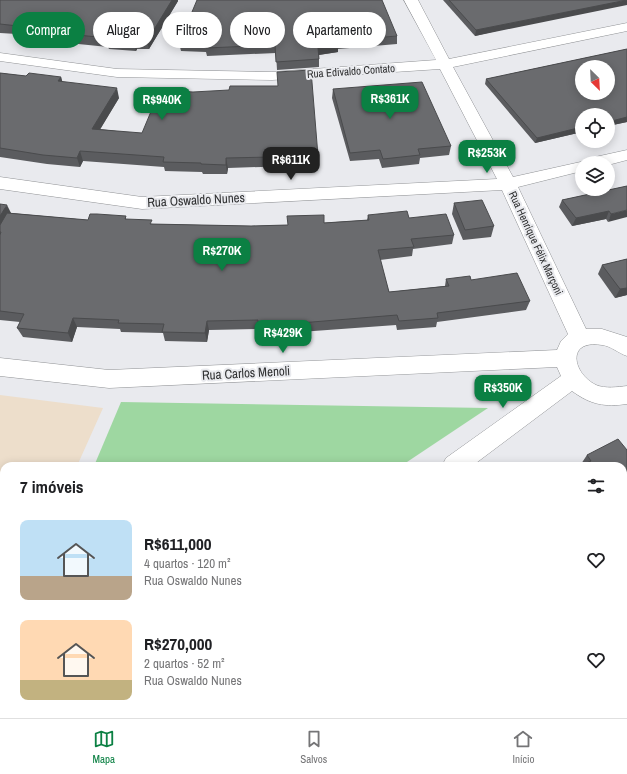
<!DOCTYPE html>
<html lang="pt">
<head>
<meta charset="utf-8">
<style>
  :root { --surface:#fff; --page:#f6f6f6; --text:#202124; --muted:#757577; --line:#e0e0e0; --accent:#0b8043 }
  body { margin:0; font-family:"Archivo Narrow",sans-serif; background:var(--page); color:var(--text); height:100vh; display:flex; flex-direction:column; font-size:15px; white-space:nowrap }
  * { box-sizing:border-box; margin:0 }
  p { font-size:13px; color:var(--muted) }
  .icon { flex:none; width:22px; height:22px; fill:none; stroke:currentColor; stroke-width:2; stroke-linecap:round; stroke-linejoin:round }
  .map { position:relative; flex:1; overflow:hidden }
  .sheet { position:absolute; left:0px; top:462px; width:627px; height:256px; display:flex; flex-direction:column; background:var(--surface); border-radius:12px 12px 0 0; box-shadow:0 2px 10px #0003 }
  .sheet>* { flex:none }
  .banner { position:absolute; left:12px; top:12px; width:400px; height:36px; display:flex; gap:8px }
  .needle { width:26px; rotate:156deg }
  .tools { position:absolute; left:575px; top:60px; display:grid; gap:8px }
  .tools a { display:grid; place-items:center; width:40px; height:40px; border-radius:50%; background:var(--surface); box-shadow:0 2px 10px #0003; font-size:20px }
  .price { position:absolute; translate:-50% -34px; padding:0 9px; border-radius:8px; background:var(--accent); color:#fff; font-size:13px; line-height:26px; filter:drop-shadow(0 1px 2px #0008) }
  .price::after { content:''; position:absolute; left:50%; top:24px; width:12px; height:9px; margin-left:-6px; background:inherit; clip-path:polygon(0 0,100% 0,50% 100%) }
  .price.on { background:#222; color:#fff }
  ul { padding:0; list-style:none }
  li { display:flex; align-items:center; gap:12px; height:100px; padding:0 20px }
  li span { display:grid; place-items:center; flex:none; width:112px; height:80px; border-radius:8px; color:#555 }
  li>.icon { margin-inline-start:auto }
  span .icon { width:48px; height:48px; fill:#fffc; stroke-width:1 }
  li b { font-size:17px }
  h2 { display:flex; justify-content:space-between; align-items:center; height:48px; padding:0 20px; font-size:17px }
  .chip { padding:0 14px; border-radius:18px; background:var(--surface); box-shadow:0 2px 10px #0003; font-size:14px; line-height:36px }
  .chip.on { background:var(--accent); color:#fff }
  .tabs { display:flex; justify-content:space-around; align-items:center; height:56px; border-top:1px solid var(--line); background:var(--surface); font-size:11px; color:var(--muted) }
  .tabs a { display:grid; justify-items:center; gap:2px }
  .tabs .on { color:var(--accent) }
  .map>svg:first-child { display:block }
  .education { fill:#eddecb }
  .green { fill:#9ed7a1 }
  .lines { fill:none; stroke-linecap:round; stroke-linejoin:round }
  .minor-casing { stroke:#909295; stroke-width:1 }
  .minor { fill:#fff; fill-rule:evenodd }
  .wall { fill:#5b5c5f }
  .shaded-wall { fill:#4a4b4d }
  .building { fill:#6a6b6e; stroke:#4a4b4d; fill-rule:evenodd }
  .labels { text-anchor:middle; dominant-baseline:central; stroke-width:4; stroke-linejoin:round; paint-order:stroke }
  .far-street-label { font-size:11px; fill:#303132; stroke:#e9eaee }
  .street-label { font-size:13px; fill:#303132; stroke:#e9eaee }
</style>
</head>
<body>
<div class="map">
<svg width="627" height="718" viewBox="0 0 627 718">
  <rect width="100%" height="100%" fill="#e9eaee"/>
  <!-- education -->
  <path class="education" d="M0,395l103,13 -26,58h-73v166l-4,9z"/>
  <!-- green -->
  <g class="green">
    <path d="M121,402l367,6 -87,58h-307z"/>
    <path d="M4,677v37h101l-4,4h-101v-31z"/>
  </g>
  <g class="lines">
    <defs>
      <g id="minor">
        <path d="M404,0h14l31,59 178,-36v8l-174,36 60,110 72,-16 1,-2 41,-9v10l-19,5v-2h-26v8l-64,16 68,142h16l25,8v19c-9,-3 -16,-10 -25,-11 -36,-6 -30,28 -6,40 10,4 21,2 31,1v18c-22,3 -36,1 -55,-13l-100,75h-30l4,-8 115,-82 -4,-9 -448,21 -109,-12v-18l109,12 448,-20 4,-9 7,-7 -66,-144 -360,19 -142,-20v-12l142,20 355,-18 -57,-110 -168,11 -155,-3 -117,-16v-8l117,16 155,3 164,-12z"/>
        <path d="M140,714h32l-1,4h-32z"/>
      </g>
    </defs>
    <!-- minor casing -->
    <use href="#minor" class="minor-casing"/>
    <!-- minor -->
    <use href="#minor" class="minor"/>
  </g>
  <!-- wall -->
  <g class="wall">
    <path d="M0,0h178v1l-29,48h-12l-1,2 -27,-2 -1,-2 -89,-9 -2,-4 -17,-1z"/>
    <path d="M443,0h184l-152,36z"/>
    <path d="M397,36v8l-59,5v3l-19,3v12l-42,3 -1,-17 -69,3 -1,-4 -25,-1 -2,-8z"/>
    <path d="M627,49v73l-19,4 -26,-11v17l-47,11 -50,-59 1,-5z"/>
    <path d="M0,73l26,3 35,1 1,5 57,16 -19,31 218,27v9l-90,3 -1,6h-24l-1,-2 -37,-1 -1,-4 -81,-6 -3,6 -33,-3 -47,-7z"/>
    <path d="M333,89l118,57 -2,9 -29,3 -1,6 -37,4 -3,-9 -29,2 -18,-63z"/>
    <path d="M627,186l-19,36 -2,-3 -34,7 -13,-19 3,-7z"/>
    <path d="M454,203l40,23 -3,11 -28,3 -11,-26z"/>
    <path d="M0,204l11,9 77,7 38,-4v3l27,5 98,2 37,-1 79,-5 1,-5 41,3 45,17 -2,9 -39,5 -1,7 -32,4 9,32 56,-6 1,-7 25,1 59,21 -4,9 -89,12 -1,5 -39,3 -1,-5 -96,7v4l-41,2 -1,-9 -49,1 -2,12 -42,-1 -2,-8 -42,-1 -1,-3 -43,-2 -5,15 -49,-5 -6,-9 3,-6 -20,-2z"/>
    <path d="M627,259v36l-12,3 -17,-24 4,-9z"/>
    <path d="M627,450v38l-4,3v-25l-41,-1 -1,-1 6,-9z"/>
    <path d="M502,714h90l-4,4h-90z"/>
  </g>
  <!-- shaded-wall -->
  <g class="shaded-wall">
    <path d="M172,0h6v1l-29,48 -2,-8z"/>
    <path d="M627,0v5l-152,31 1,-6z"/>
    <path d="M135,40l2,9 -1,2 -2,-8z"/>
    <path d="M338,45v7l-20,3v-7z"/>
    <path d="M61,77l3,10 -6,-6z"/>
    <path d="M117,88l2,10 -24,40 -3,-9z"/>
    <path d="M627,117v5l-19,4v-4z"/>
    <path d="M582,127v5l-47,11 2,-5z"/>
    <path d="M80,151l3,10 -3,6 -3,-9z"/>
    <path d="M226,158l2,10 -1,6 -1,-9z"/>
    <path d="M7,205l5,10 -12,17v-16z"/>
    <path d="M627,210v7l-19,5 3,-8z"/>
    <path d="M609,211l-3,8 -34,7 4,-8z"/>
    <path d="M627,288v7l-12,3 5,-9z"/>
    <path d="M73,318l4,9 -5,15 -4,-9z"/>
    <path d="M207,321l2,9 -2,12 -2,-9z"/>
    <path d="M627,485v3l-4,3v-4z"/>
    <path d="M349,714h3l-4,4h-3z"/>
  </g>
  <!-- building -->
  <g class="building">
    <path d="M0,0h172l-25,41 -12,-1 -1,3 -28,-3 2,-2 -93,-9 3,-3 -18,-2z"/>
    <path d="M197,0h185l15,36 -60,5 1,4 -20,3 1,11 -43,3 -1,-17 -69,3v-3l-27,-2z"/>
    <path d="M449,0h178l-151,30z"/>
    <path d="M627,49v68l-19,5v-7h-26v12l-45,11 -51,-59zM582,67h26v26h-26z"/>
    <path d="M311,70l7,86 -92,2v7l-25,-1v-1l-38,-1 1,-5 -84,-6 -3,7 -34,-3 -43,-7v-75l26,3 3,-3 32,4 -3,4 59,7 -25,41 50,4 18,-43 33,2 36,-2 1,-4h48l-1,-14z"/>
    <path d="M422,82l29,64 -33,3 2,6 -37,4 -3,-9 -30,3 -17,-64z"/>
    <path d="M627,186v24l-16,4 -2,-3 -33,7 -14,-18z"/>
    <path d="M482,200l12,26 -29,4 -11,-27z"/>
    <path d="M0,204l7,1 -7,11z"/>
    <path d="M407,211l2,7 37,-4 8,21 -43,4 3,8 -36,3 11,42 60,-6 -3,-7 24,-3 1,4 46,-7 13,28 -93,12 1,5 -39,3 -2,-6 -97,8v4l-42,2v-9l-51,1 -2,12 -43,-1 2,-8 -46,-1 1,-3 -46,-2 -5,15 -51,-5 7,-14 -24,-3v-76l1,-3h-1v-7l7,-12 81,7 2,-6h7l29,2 -1,3 27,1 -2,4 101,2 37,-1 -1,-9 37,-1v8l45,-3 -1,-5z"/>
    <path d="M627,259v29l-7,1 -18,-24z"/>
    <path d="M618,439l9,11v35l-4,2v-21h-44l12,-5 -4,-6z"/>
    <path d="M627,607v67l-4,3v-67z"/>
    <path d="M283,714h66l-4,4h-66z"/>
    <path d="M504,714h88l-4,4h-88z"/>
  </g>
  <g class="labels">
    <!-- far-street labels -->
    <g class="far-street-label">
      <text transform="translate(351 71) rotate(-4)">Rua Edivaldo Contato</text>
      <text transform="translate(536 243) rotate(65)">Rua Henrique Félix Marçoni</text>
    </g>
    <!-- street labels -->
    <g class="street-label">
      <text transform="translate(196 200) rotate(-3)">Rua Oswaldo Nunes</text>
      <text transform="translate(246 373) rotate(-3)">Rua Carlos Menoli</text>
    </g>
  </g>
</svg>
<div class="tools">
<a><svg class="needle" viewBox="-14 -14 28 28"><path d="M0-13l5 13h-10z" fill="#e53935"/><path d="M0 13l5-13h-10z" fill="#757577"/></svg></a>
<a><svg class="icon" aria-label="locate" viewBox="0 0 24 24"><circle cx="12" cy="12" r="6"/><path d="M12 2v4M12 18v4M2 12h4M18 12h4"/></svg></a>
<a><svg class="icon" aria-label="layers" viewBox="0 0 24 24"><path d="M12 4l9 5-9 5-9-5zM3 14l9 5 9-5"/></svg></a>
</div>
<b class="price" style="left:390px;top:120px">R$361K</b>
<b class="price" style="left:162px;top:121px">R$940K</b>
<b class="price" style="left:487px;top:174px">R$253K</b>
<b class="price on" style="left:291px;top:181px">R$611K</b>
<b class="price" style="left:222px;top:272px">R$270K</b>
<b class="price" style="left:283px;top:354px">R$429K</b>
<b class="price" style="left:503px;top:409px">R$350K</b>
<div class="banner">
<a class="chip on">Comprar</a>
<a class="chip">Alugar</a>
<a class="chip">Filtros</a>
<a class="chip">Novo</a>
<a class="chip">Apartamento</a>
</div>
<section class="sheet">
<h2>7 imóveis<svg class="icon" aria-label="filters" viewBox="0 0 24 24"><path d="M4 7h16M4 17h16"/><circle cx="9" cy="7" r="2"/><circle cx="15" cy="17" r="2"/></svg></h2>
<ul>
<li><span style="background:linear-gradient(#bfe0f5 70%,#b9a48a 0)"><svg class="icon" aria-label="home" viewBox="0 0 24 24"><path d="M3 11l9-7 9 7M6 9v11h12V9"/></svg></span><div><b>R$611,000</b><p>4 quartos · 120 m²</p><p>Rua Oswaldo Nunes</p></div><svg class="icon" aria-label="heart" viewBox="0 0 24 24"><path d="M12 20l-8-8c-3-5 5-10 8-4 3-6 11-1 8 4z"/></svg></li>
<li><span style="background:linear-gradient(#ffd9b3 75%,#c2b280 0)"><svg class="icon" aria-label="home" viewBox="0 0 24 24"><path d="M3 11l9-7 9 7M6 9v11h12V9"/></svg></span><div><b>R$270,000</b><p>2 quartos · 52 m²</p><p>Rua Oswaldo Nunes</p></div><svg class="icon" aria-label="heart" viewBox="0 0 24 24"><path d="M12 20l-8-8c-3-5 5-10 8-4 3-6 11-1 8 4z"/></svg></li>
</ul>
</section>
</div>
<nav class="tabs">
<a class="on"><svg class="icon" aria-label="map" viewBox="0 0 24 24"><path d="M3 6l6-2 6 2 6-2v14l-6 2-6-2-6 2zM9 4v14M15 6v14"/></svg>Mapa</a>
<a><svg class="icon" aria-label="saved" viewBox="0 0 24 24"><path d="M7 4h10v16l-5-4-5 4z"/></svg>Salvos</a>
<a><svg class="icon" aria-label="home" viewBox="0 0 24 24"><path d="M3 11l9-7 9 7M6 9v11h12V9"/></svg>Início</a>
</nav>
</body>
</html>
